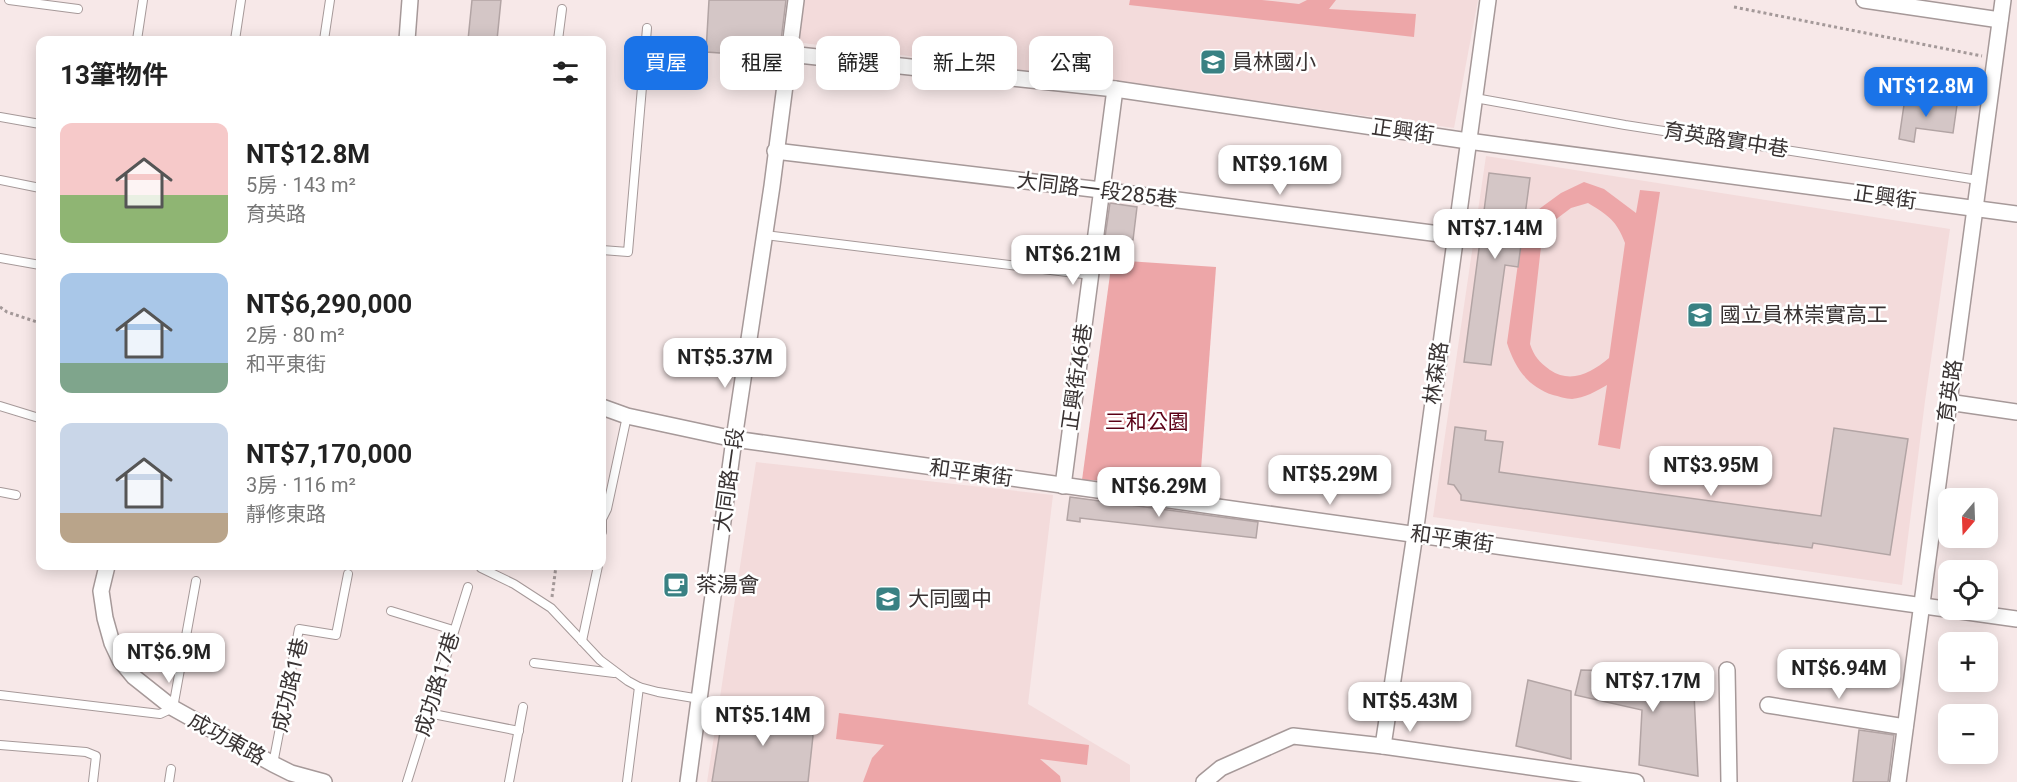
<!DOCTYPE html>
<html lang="zh-TW">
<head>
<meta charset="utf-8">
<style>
  :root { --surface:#fff; --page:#f6f6f6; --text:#222; --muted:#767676; --accent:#1a73e8 }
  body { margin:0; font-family:Roboto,"Noto Sans TC",sans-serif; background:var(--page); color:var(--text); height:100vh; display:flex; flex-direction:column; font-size:22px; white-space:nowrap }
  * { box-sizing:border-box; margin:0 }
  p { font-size:20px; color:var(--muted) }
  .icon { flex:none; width:33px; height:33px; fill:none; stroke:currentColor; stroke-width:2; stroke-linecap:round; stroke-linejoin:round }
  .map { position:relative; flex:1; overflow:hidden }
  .panel { position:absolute; left:36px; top:36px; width:570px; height:534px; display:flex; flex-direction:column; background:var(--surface); border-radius:12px; box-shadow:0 3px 15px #0003 }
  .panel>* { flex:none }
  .guide { position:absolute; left:624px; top:36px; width:570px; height:54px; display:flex; gap:12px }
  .needle { width:39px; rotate:199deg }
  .fabs { position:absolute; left:1938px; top:488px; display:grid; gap:12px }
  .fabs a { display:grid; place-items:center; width:60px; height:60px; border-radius:12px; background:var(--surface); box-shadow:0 3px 15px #0003; font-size:30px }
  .price { position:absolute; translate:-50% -51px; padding:0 14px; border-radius:12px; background:#fff; color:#222; font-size:20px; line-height:39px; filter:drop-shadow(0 2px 3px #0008) }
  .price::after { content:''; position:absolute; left:50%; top:36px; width:18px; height:14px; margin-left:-9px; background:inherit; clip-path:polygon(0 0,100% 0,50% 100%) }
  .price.on { background:var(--accent); color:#fff }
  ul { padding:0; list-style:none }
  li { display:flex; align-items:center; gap:18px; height:150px; padding:0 24px }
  li span { display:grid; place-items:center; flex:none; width:168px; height:120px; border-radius:12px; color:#555 }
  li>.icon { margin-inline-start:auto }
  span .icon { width:72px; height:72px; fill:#fffc; stroke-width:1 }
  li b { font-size:26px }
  h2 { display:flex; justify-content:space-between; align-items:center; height:72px; padding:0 24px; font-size:26px }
  .chip { padding:0 21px; border-radius:12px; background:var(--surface); box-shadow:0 3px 15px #0003; font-size:21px; line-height:54px }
  .chip.on { background:var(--accent); color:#fff }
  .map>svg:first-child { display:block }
  .built { fill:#f3dbdb }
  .green { fill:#eda6a8; fill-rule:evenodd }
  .building { fill:#d4c6c6; stroke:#b2a4a4; stroke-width:1.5 }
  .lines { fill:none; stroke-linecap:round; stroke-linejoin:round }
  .lane-casing { stroke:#a69999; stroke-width:10 }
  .street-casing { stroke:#a69999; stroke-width:18 }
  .path { stroke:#a49999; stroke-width:3; stroke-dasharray:3 3; stroke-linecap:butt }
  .lane { stroke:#fff; stroke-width:8 }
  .street { stroke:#fff; stroke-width:15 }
  .labels { text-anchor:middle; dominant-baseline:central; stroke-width:5; stroke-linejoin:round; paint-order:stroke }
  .poi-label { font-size:21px; fill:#393333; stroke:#fff; text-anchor:start }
  .street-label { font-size:21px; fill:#393333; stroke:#fff }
  .park-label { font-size:21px; fill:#5b0116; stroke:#fff }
</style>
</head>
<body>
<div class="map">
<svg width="2017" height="782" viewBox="0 0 2017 782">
  <rect width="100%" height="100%" fill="#f7e8e8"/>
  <!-- built -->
  <g class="built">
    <path d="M800,0h678l-24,128 -328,-45 -331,-41z"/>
    <path d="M1486,156l464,73 -25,172 -23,184 -469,-68z"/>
    <path d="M756,462l297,33 -25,209 102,61v17h-423z"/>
  </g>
  <!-- green -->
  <g class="green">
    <path d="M1130,0h132l37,4 8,-4h29l-7,9 87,5 -2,23 -285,-32z"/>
    <path d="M1584,182l20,7 32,24 4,-23 20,2 -40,257 -22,-4 9,-60c-10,6 -23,13 -35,14 -6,0 -14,-3 -19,-4 -26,-9 -38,-27 -46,-52l17,-123 37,-27zM1588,203c20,12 29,18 37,40l-16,115c-18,15 -38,26 -59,12 -11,-8 -16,-14 -20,-26l13,-115 28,-21z"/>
    <path d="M1112,260l104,7 -16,216 -118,-3z"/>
    <path d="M839,713l250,32 -2,20 -47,-6 20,17 1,6h-198l9,-24 12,-13 -48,-6z"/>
  </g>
  <!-- building -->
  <g class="building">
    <path d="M472,0h29l-4,40h-29z"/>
    <path d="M709,0h77l-7,57 -73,-5z"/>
    <path d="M1905,98l52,7 -4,28 -37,-5 -2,14 -15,-3z"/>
    <path d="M1489,173l41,5 -12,89 -13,-2 -14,100 -27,-3z"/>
    <path d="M1110,203l27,4 -4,33 -28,-3z"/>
    <path d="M1455,427l31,4 -1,9 18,2 -4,30 322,44 13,-88 74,11 -18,116 -77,-12 -1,5 -351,-48v-5l-7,-10 -6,-1z"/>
    <path d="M1070,497l188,25 -2,16 -176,-20v4l-13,-2z"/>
    <path d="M1581,670l112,3 5,103 -59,-11 3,-55 -67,-15z"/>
    <path d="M1528,680l43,11v68l-55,-13z"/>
    <path d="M739,702l11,12 15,-5 24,3 6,5 6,-2 10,2 1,8 -3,4 4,7 -5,46h-96l11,-69h9z"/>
    <path d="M1859,730l35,5 -6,47h-35z"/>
  </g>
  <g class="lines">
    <defs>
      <g id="lane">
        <path d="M9,0l69,9"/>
        <path d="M137,40l6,-40"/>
        <path d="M235,40l6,-40"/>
        <path d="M324,40l6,-40"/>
        <path d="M558,40l4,-31"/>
        <path d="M1475,98l150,27 353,55"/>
        <path d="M0,117l40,7"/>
        <path d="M0,180l40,8"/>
        <path d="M765,235l326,40"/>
        <path d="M602,250l26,2 19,-224"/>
        <path d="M0,258l40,7"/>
        <path d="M0,406l39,12"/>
        <path d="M0,492l16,3"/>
        <path d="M602,532v-13l5,-10 20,-93"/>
        <path d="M481,566v2l33,16 37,24 49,52 28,21 11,6 19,5 42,7"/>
        <path d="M391,611l62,19"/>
        <path d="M582,641l16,-75"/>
        <path d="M534,663l80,10"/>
        <path d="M0,695l160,19 13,-6 23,-127"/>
        <path d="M428,713l91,18"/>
        <path d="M0,745l86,7 10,4 -3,26"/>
        <path d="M273,764l26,-135 37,6 12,-61"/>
        <path d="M169,782l2,-13"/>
        <path d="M407,782l61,-195"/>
        <path d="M509,782l14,-75"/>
        <path d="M627,782l12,-95"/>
      </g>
      <g id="street">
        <path d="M1864,0l136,20"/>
        <path d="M407,40l3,-40"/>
        <path d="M789,54l326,35 353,52 549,73"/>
        <path d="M775,151l326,39 354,46"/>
        <path d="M1948,402l69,10"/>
        <path d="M602,407l25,9 107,23 1283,180"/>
        <path d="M1063,486l52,-397"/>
        <path d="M107,566l-6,25 4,27 7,25 8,17 14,17 39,31 100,56 18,9 33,9"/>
        <path d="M1727,670l2,112"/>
        <path d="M1768,705l137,22"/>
        <path d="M1383,746l32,-212 73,-534"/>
        <path d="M688,782l46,-343 38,-253 24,-186"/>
        <path d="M1204,782l17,-14 72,-32 90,10 253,36"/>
        <path d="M1898,782l105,-782"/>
      </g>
    </defs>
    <!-- lane casing -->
    <use href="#lane" class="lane-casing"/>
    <!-- street casing -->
    <use href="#street" class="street-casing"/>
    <!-- path -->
    <g class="path">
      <path d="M1734,7l248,49"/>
      <path d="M0,307l7,5 33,11"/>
      <path d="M552,597l4,-31"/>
    </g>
    <!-- lane -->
    <use href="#lane" class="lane"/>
    <!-- street -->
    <use href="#street" class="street"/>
  </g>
  <!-- icons -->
  <defs>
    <symbol id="school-square" viewBox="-11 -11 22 22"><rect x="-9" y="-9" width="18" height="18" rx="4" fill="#398183" stroke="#fff"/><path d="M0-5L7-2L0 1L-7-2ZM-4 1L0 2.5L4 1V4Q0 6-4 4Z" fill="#fff"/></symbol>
    <symbol id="cafe-square" viewBox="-11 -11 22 22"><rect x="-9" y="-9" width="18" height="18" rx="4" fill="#398183" stroke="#fff"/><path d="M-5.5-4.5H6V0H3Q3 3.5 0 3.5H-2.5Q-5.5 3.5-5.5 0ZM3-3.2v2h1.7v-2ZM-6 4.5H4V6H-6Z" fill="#fff"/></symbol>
  </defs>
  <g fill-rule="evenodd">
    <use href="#school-square" x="1198" y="47" width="30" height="30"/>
    <use href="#school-square" x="1685" y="300" width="30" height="30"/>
    <use href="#cafe-square" x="661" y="570" width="30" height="30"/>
    <use href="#school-square" x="873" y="584" width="30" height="30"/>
  </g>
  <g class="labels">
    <!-- poi labels -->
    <g class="poi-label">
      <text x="1232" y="62">員林國小</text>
      <text x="1720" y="315">國立員林崇實高工</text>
      <text x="696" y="585">茶湯會</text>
      <text x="908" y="599">大同國中</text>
    </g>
    <!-- street labels -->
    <g class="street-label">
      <text transform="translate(1403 131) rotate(8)">正興街</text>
      <text transform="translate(1726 140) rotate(9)">育英路實中巷</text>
      <text transform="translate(1097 190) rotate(7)">大同路一段285巷</text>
      <text transform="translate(1885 197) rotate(8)">正興街</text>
      <text transform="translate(1436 373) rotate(-82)">林森路</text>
      <text transform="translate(1077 377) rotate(-82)">正興街46巷</text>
      <text transform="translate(1950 391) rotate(-82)">育英路</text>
      <text transform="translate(971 473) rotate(8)">和平東街</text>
      <text transform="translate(729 480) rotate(-82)">大同路一段</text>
      <text transform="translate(1452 539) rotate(8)">和平東街</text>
      <text transform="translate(437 684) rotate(-73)">成功路17巷</text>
      <text transform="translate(290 685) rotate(-77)">成功路1巷</text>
      <text transform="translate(227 739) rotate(29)">成功東路</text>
    </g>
    <!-- park labels -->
    <g class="park-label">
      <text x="1147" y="422">三和公園</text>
    </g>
  </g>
</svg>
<div class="fabs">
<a><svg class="needle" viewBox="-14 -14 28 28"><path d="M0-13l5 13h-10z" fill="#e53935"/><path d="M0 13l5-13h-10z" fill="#767676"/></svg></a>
<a><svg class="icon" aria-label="locate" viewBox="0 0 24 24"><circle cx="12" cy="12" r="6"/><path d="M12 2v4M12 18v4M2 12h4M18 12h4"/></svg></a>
<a>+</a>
<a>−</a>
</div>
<b class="price on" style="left:1926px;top:118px">NT$12.8M</b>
<b class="price" style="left:1280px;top:196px">NT$9.16M</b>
<b class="price" style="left:1495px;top:260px">NT$7.14M</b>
<b class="price" style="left:1073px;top:286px">NT$6.21M</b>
<b class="price" style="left:725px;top:389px">NT$5.37M</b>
<b class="price" style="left:1711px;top:497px">NT$3.95M</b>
<b class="price" style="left:1330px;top:506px">NT$5.29M</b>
<b class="price" style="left:1159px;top:518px">NT$6.29M</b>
<b class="price" style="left:169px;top:684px">NT$6.9M</b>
<b class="price" style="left:1839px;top:700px">NT$6.94M</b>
<b class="price" style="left:1653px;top:713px">NT$7.17M</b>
<b class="price" style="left:1410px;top:733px">NT$5.43M</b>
<b class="price" style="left:763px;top:747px">NT$5.14M</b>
<div class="guide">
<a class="chip on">買屋</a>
<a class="chip">租屋</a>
<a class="chip">篩選</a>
<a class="chip">新上架</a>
<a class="chip">公寓</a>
</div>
<section class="panel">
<h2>13筆物件<svg class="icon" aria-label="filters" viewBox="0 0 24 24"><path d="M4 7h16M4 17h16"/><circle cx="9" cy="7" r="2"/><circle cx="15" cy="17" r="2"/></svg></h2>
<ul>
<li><span style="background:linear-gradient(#f6c9c9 60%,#8fb573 0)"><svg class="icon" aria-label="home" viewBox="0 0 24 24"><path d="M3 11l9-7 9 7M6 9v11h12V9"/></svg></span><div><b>NT$12.8M</b><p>5房 · 143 m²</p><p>育英路</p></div></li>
<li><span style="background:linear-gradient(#a9c7e8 75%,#7fa58c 0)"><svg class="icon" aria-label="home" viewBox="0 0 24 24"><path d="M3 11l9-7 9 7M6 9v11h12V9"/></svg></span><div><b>NT$6,290,000</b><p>2房 · 80 m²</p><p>和平東街</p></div></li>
<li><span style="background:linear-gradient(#c9d6e8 75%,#b9a48a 0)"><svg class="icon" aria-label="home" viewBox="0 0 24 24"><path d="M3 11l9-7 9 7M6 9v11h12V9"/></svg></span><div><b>NT$7,170,000</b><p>3房 · 116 m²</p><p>靜修東路</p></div></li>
</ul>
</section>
</div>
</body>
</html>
